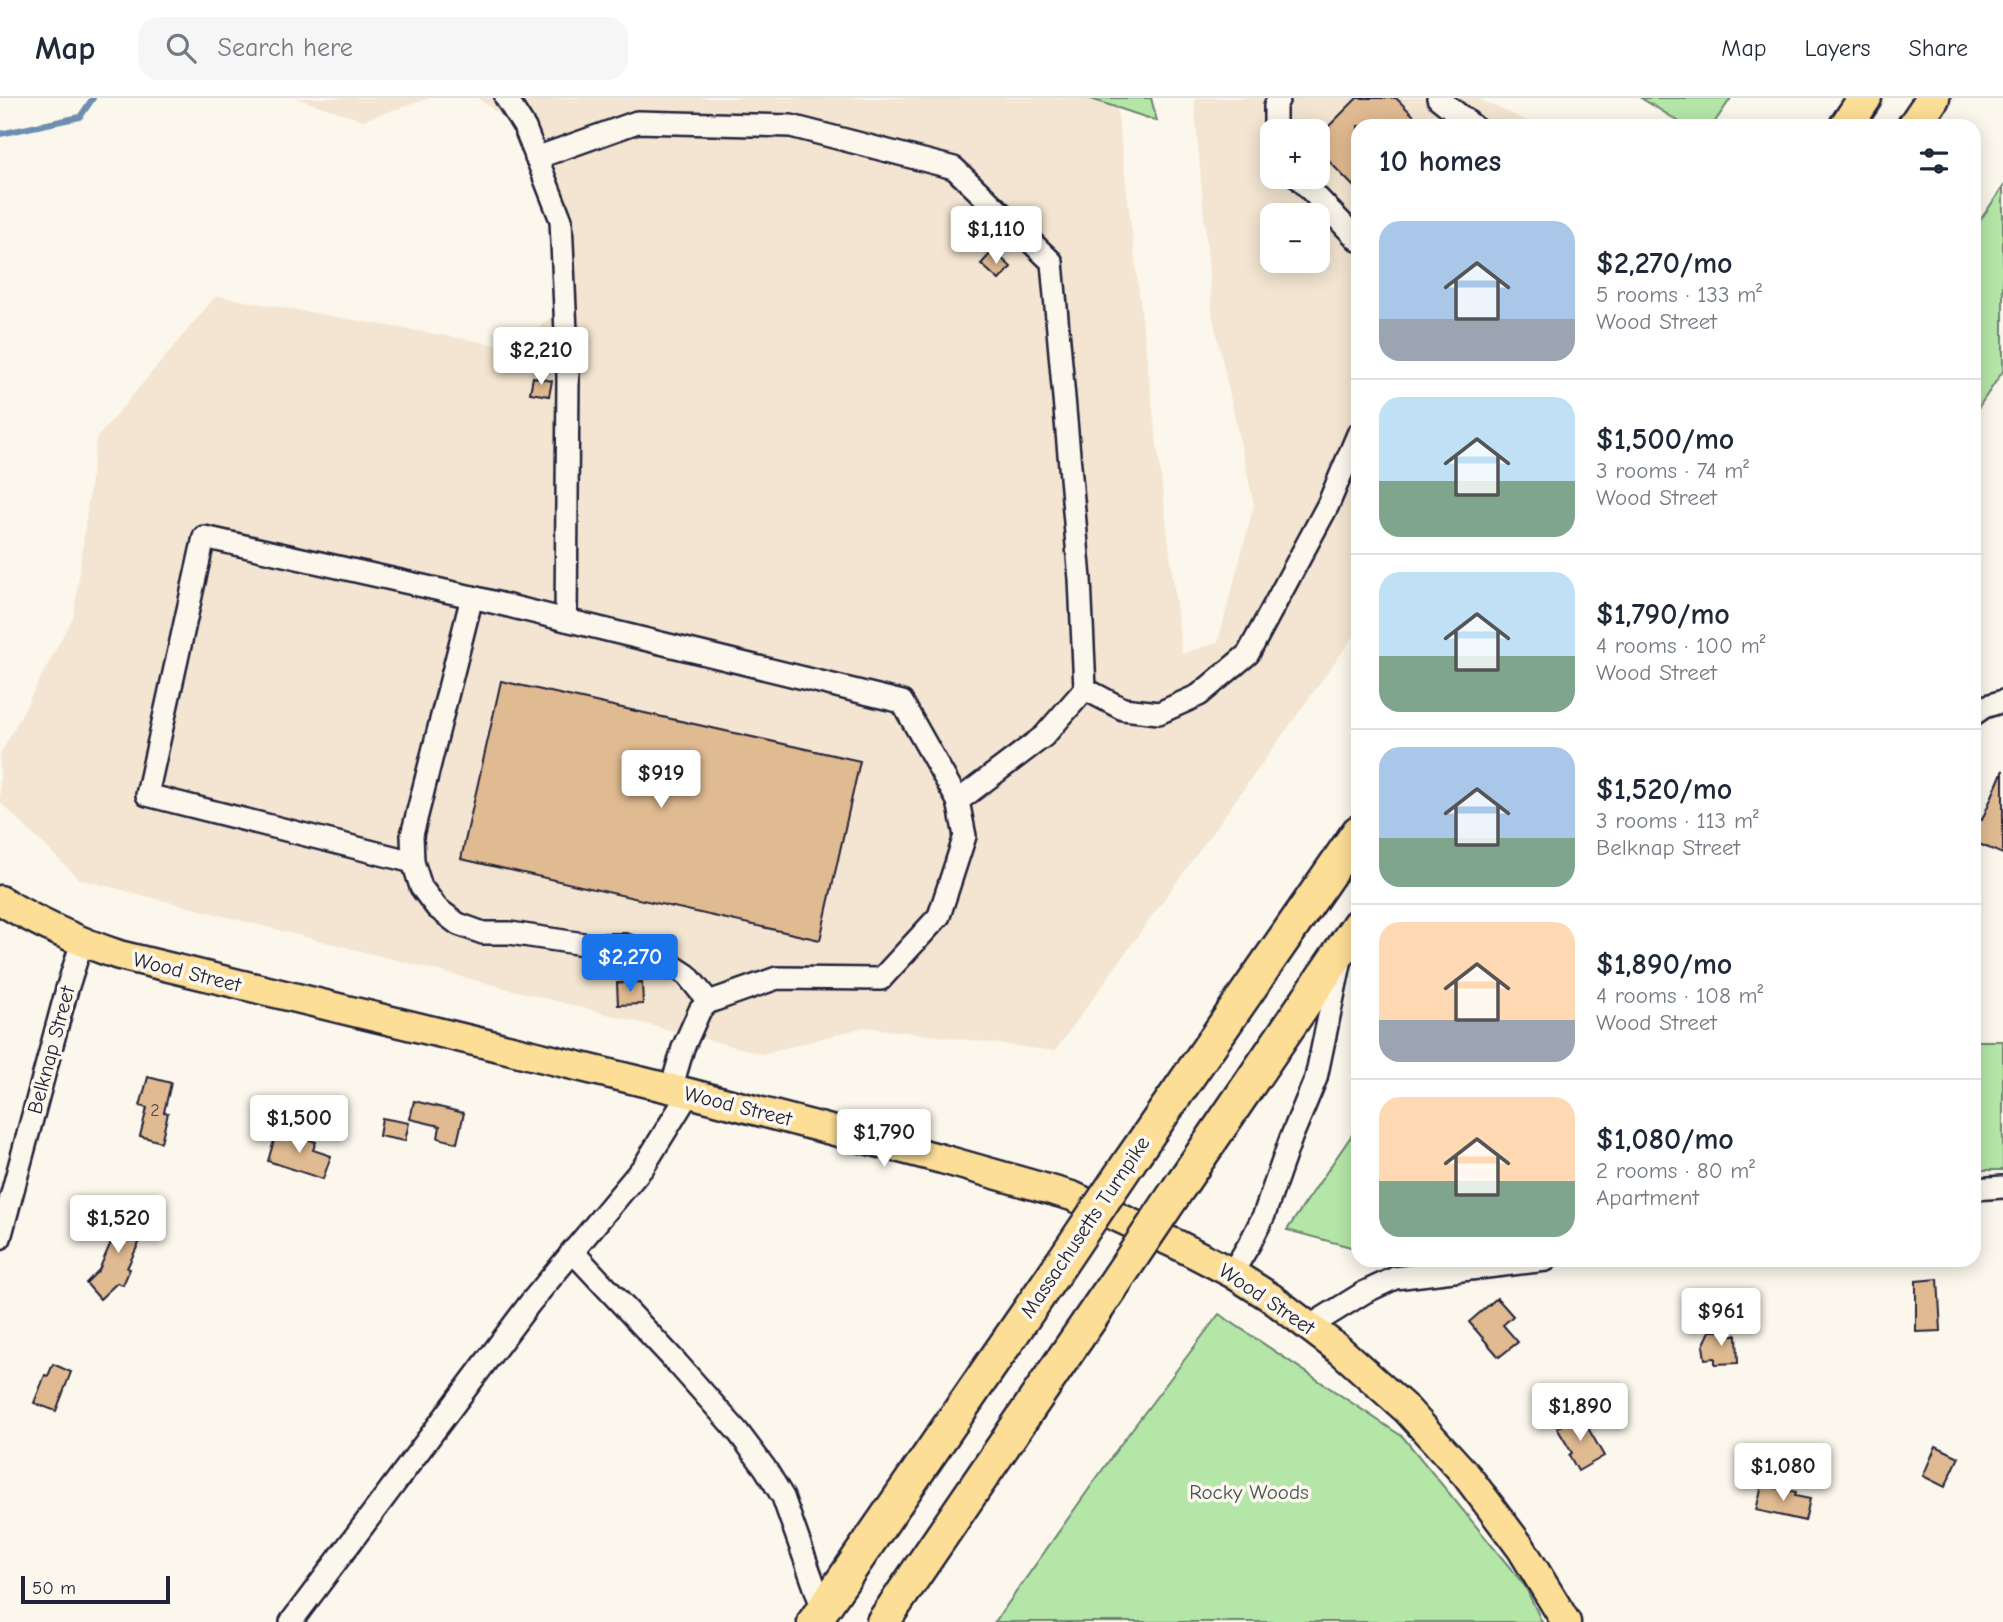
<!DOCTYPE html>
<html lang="en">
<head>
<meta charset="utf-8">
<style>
  :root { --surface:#fff; --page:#f6f6f7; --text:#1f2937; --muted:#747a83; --line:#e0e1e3; --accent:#1a73e8 }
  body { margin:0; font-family:"Comic Neue",sans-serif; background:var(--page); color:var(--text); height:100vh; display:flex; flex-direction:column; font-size:26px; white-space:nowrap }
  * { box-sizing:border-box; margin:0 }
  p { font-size:23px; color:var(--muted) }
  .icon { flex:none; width:38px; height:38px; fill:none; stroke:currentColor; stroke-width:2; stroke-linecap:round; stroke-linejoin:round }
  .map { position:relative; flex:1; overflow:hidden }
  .details { position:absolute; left:1351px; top:21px; width:630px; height:1148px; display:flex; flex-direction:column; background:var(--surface); border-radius:21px; box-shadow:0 4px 18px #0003 }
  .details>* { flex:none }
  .fabs { position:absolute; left:1260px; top:21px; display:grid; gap:14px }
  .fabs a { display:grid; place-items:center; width:70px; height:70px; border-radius:14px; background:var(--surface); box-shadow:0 4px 18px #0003; font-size:35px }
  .scale { position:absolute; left:21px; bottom:18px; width:149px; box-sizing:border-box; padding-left:7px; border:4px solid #22223b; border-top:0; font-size:19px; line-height:24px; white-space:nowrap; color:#22223b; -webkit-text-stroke:5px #fbf7ec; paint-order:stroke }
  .price { position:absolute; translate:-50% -60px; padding:0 16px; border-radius:7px; background:#fff; color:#222; font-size:23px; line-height:46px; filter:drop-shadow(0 2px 4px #0008) }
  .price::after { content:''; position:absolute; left:50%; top:42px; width:21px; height:16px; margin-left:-10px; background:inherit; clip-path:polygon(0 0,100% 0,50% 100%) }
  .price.on { background:var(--accent); color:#fff }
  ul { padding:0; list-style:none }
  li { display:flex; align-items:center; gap:21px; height:175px; padding:0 28px }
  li+li { border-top:2px solid var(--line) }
  li span { display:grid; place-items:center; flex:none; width:196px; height:140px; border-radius:21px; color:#555 }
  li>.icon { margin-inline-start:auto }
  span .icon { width:84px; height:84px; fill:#fffc; stroke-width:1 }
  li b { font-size:30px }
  h2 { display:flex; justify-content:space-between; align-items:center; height:84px; padding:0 28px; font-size:30px }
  header { display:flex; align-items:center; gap:42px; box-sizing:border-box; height:98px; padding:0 35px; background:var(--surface); border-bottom:2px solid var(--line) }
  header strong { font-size:33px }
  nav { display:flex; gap:38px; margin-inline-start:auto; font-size:24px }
  .search { width:490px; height:63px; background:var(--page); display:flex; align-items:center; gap:18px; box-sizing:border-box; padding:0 24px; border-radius:21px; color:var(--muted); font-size:26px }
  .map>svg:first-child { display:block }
  .built { fill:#f3e5d1; fill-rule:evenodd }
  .green { fill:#b4e6a7; stroke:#6b8471; stroke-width:2 }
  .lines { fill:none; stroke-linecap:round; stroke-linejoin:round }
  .stream { stroke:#6d8eb0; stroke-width:6 }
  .building { fill:#e0ba91; stroke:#22223b; stroke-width:2 }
  .minor-casing { stroke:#22223b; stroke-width:26 }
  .major-casing { stroke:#22223b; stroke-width:33 }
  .highway-casing { stroke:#22223b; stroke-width:37 }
  .minor { stroke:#fbf7ec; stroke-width:21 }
  .major { stroke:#fcde96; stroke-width:28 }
  .highway { stroke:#fcde96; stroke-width:32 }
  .highway-bridge-casing { stroke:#22223b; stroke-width:37; stroke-linecap:butt }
  .highway-bridge { stroke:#fcde96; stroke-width:32 }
  .labels { text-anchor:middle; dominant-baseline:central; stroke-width:7; stroke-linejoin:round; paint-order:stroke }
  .number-label { font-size:18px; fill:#524850 }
  .street-label { font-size:21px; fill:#22223b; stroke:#fbf7ec }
  .park-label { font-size:21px; fill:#465356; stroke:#fbf7ec }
</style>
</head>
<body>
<header>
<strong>Map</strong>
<div class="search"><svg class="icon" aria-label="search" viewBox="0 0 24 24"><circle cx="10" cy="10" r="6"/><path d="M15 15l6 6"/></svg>Search here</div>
<nav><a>Map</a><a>Layers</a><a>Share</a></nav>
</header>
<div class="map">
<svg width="2003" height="1524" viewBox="0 0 2003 1524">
  <rect width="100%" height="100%" fill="#fbf7ec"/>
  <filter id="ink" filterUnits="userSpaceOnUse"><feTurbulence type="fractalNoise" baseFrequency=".0143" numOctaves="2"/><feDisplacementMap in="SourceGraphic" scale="14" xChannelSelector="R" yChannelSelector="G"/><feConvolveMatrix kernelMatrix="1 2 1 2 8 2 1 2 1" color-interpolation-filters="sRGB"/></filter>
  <g filter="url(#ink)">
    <!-- built -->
    <g class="built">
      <path d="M295,0h135l-67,22z"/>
      <path d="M478,0h610l29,10 65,546 36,-12 36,-137 -41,-187 -19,-220h282l62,28h-180v504l-303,421 -190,-24 -102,27 -684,-175 -79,-77v-47l74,-140 22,-176 120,-143 300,52 39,-35 2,-91 -43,-96zM1272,33h46v46h-46zM1272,117h46v46h-46z"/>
    </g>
    <!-- green -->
    <g class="green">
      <path d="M1088,0h63l6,23z"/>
      <path d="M1641,0h90l-19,28h-26z"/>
      <path d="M2003,89v184l-29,43v-185z"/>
      <rect x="1974" y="943" width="29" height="129"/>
      <path d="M1358,1028v123l-71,-19z"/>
      <path d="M1219,1216l184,123 122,149 17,36h-547l125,-177z"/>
    </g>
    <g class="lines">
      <!-- stream -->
      <path class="stream" d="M0,36l80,-17 13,-19"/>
    </g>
    <!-- building -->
    <g class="building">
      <path d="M1357,0h39l28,28h-66v65l-40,-41v-13z"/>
      <path d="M991,155l6,5 2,-2 12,11 -12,13 -18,-16z"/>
      <path d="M533,279l19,4 -3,15 -19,-3z"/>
      <path d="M501,583l359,80 -40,179 -359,-81z"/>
      <path d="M2003,672v84l-29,-12v-25l8,3z"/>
      <path d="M642,884l1,22 -25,1 -1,-22z"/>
      <path d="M148,979l23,6 -7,29 4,1 -7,29 -21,-6 7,-28 -7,-2z"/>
      <path d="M414,1003l50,12 -7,30 -19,-5 2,-12 -30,-7z"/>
      <path d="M382,1020l27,5 -4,18 -26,-5z"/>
      <path d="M277,1032l39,12 -3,8 18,6 -8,23 -55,-18z"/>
      <path d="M125,1112l21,9 -9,21 3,1 -13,27 3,1 -7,16 -6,-2 -17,16 -14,-16 13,-13z"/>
      <path d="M1938,1181l3,52 -25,1v-51z"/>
      <path d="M1497,1200l16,18 -10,9 15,17 -19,15 -30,-35z"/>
      <path d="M1710,1233h13v4h14l1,28 -23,1v-6l-10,1 -2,-13z"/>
      <path d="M53,1266l18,8 -15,39 -22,-8 11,-28 3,1z"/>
      <path d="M1580,1316l24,42 -26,15 -9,-16 3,-2 -15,-25z"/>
      <path d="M1936,1348l23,11 -14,30 -22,-11z"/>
      <path d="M1762,1387l34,7 -1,4 15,3 -5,22 -49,-11z"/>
    </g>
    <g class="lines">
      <defs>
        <g id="minor">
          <path d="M506,0l19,30 36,92 7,157 -2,243"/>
          <path d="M1438,0l35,28"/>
          <path d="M1275,33v-25l4,-8"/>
          <path d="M536,60l101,-36 154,4 163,42 98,94 28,317 5,110 -41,47 -86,65 7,35 -26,80 -58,63 -104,-1 -68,24 -9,8 -17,38 -12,41"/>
          <path d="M1298,79l60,63"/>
          <path d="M1085,591l38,20 36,4 40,-18 49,-41 80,-149 30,-71"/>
          <path d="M1974,616l10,-7 19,-6"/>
          <path d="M413,764l-266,-67 57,-258 268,60"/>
          <path d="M709,904l-22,-27 -29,-19 -33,-11h-35l-80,-12h-27l-25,-9 -21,-16 -16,-21 -8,-25 -1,-27 60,-238 430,105 56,99"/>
          <path d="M1974,1091l29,-2"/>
          <path d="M0,1140l67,-249 15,-47"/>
          <path d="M572,1153l105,112 61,69 27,36 18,29 40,113"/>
          <path d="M1232,1175l18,-30 14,-28 27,-77 25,-60 25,-119"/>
          <path d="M1310,1228l55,-34 30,-14 151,-18"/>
          <path d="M291,1524l239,-319 114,-137 45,-73"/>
        </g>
        <path id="major" d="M0,802c38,23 77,41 119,55l570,138 253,66 130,37 106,49 54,28 38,24 71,54 66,59 60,66 54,72 45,74"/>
        <g id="highway">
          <path d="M1846,28l19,-28"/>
          <path d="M1914,28l19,-28"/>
          <path d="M1130,1063l228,-329"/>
          <path d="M1180,1088l178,-261"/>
          <path d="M814,1524l246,-357"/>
          <path d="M883,1524l229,-335"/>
        </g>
      </defs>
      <!-- minor casing -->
      <use href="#minor" class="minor-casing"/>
      <!-- major casing -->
      <use href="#major" class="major-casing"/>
      <!-- highway casing -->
      <use href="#highway" class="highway-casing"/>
      <!-- minor -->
      <use href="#minor" class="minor"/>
      <!-- major -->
      <use href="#major" class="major"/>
      <!-- highway -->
      <use href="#highway" class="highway"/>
      <defs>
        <g id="highway-bridge">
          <path d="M1060,1167l70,-104"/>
          <path d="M1112,1189l68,-101"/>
        </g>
      </defs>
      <!-- highway-bridge casing -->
      <use href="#highway-bridge" class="highway-bridge-casing"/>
      <!-- highway-bridge -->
      <use href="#highway-bridge" class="highway-bridge"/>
    </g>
  </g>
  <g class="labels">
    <!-- number labels -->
    <g class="number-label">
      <text x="155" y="1012">2</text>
    </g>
    <!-- street labels -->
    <g class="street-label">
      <text transform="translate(187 874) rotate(14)">Wood Street</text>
      <text transform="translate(51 952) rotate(-75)">Belknap Street</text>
      <text transform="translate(738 1008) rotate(14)">Wood Street</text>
      <text transform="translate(1085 1129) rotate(-56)">Massachusetts Turnpike</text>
      <text transform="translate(1267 1201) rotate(34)">Wood Street</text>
    </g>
    <!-- park labels -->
    <g class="park-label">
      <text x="1249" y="1394">Rocky Woods</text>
    </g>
  </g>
</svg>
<div class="fabs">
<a>+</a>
<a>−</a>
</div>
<div class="scale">50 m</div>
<b class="price" style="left:996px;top:168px">$1,110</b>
<b class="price" style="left:541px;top:289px">$2,210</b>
<b class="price" style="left:661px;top:712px">$919</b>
<b class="price on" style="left:630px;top:896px">$2,270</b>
<b class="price" style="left:299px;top:1057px">$1,500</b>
<b class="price" style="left:884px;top:1071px">$1,790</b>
<b class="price" style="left:118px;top:1157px">$1,520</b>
<b class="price" style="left:1721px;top:1250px">$961</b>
<b class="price" style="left:1580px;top:1345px">$1,890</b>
<b class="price" style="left:1783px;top:1405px">$1,080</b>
<section class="details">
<h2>10 homes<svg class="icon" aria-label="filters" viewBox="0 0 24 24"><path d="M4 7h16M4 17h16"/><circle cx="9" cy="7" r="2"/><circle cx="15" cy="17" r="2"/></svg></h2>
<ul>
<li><span style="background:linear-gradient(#a9c7e8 70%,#9aa5b1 0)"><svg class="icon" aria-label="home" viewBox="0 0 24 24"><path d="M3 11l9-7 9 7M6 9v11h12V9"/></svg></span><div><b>$2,270/mo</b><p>5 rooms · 133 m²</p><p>Wood Street</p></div></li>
<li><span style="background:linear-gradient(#bfe0f5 60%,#7fa58c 0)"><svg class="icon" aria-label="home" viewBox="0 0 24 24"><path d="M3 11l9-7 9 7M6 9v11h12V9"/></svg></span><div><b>$1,500/mo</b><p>3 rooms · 74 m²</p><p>Wood Street</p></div></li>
<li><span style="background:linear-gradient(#bfe0f5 60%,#7fa58c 0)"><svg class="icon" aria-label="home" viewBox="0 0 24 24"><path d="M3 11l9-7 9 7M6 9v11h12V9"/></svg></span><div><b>$1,790/mo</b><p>4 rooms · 100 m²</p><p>Wood Street</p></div></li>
<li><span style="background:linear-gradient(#a9c7e8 65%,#7fa58c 0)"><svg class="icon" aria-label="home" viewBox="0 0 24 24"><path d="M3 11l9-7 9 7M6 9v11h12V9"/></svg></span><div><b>$1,520/mo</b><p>3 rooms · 113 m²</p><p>Belknap Street</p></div></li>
<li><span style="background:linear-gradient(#ffd9b3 70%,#9aa5b1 0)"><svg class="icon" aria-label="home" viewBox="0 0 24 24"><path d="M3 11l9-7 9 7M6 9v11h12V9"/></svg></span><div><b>$1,890/mo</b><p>4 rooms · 108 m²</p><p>Wood Street</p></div></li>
<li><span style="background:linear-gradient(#ffd9b3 60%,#7fa58c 0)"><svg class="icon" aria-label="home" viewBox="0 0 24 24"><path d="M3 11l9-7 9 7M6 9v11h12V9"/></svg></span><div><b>$1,080/mo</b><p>2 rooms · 80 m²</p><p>Apartment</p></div></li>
</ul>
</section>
</div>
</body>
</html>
